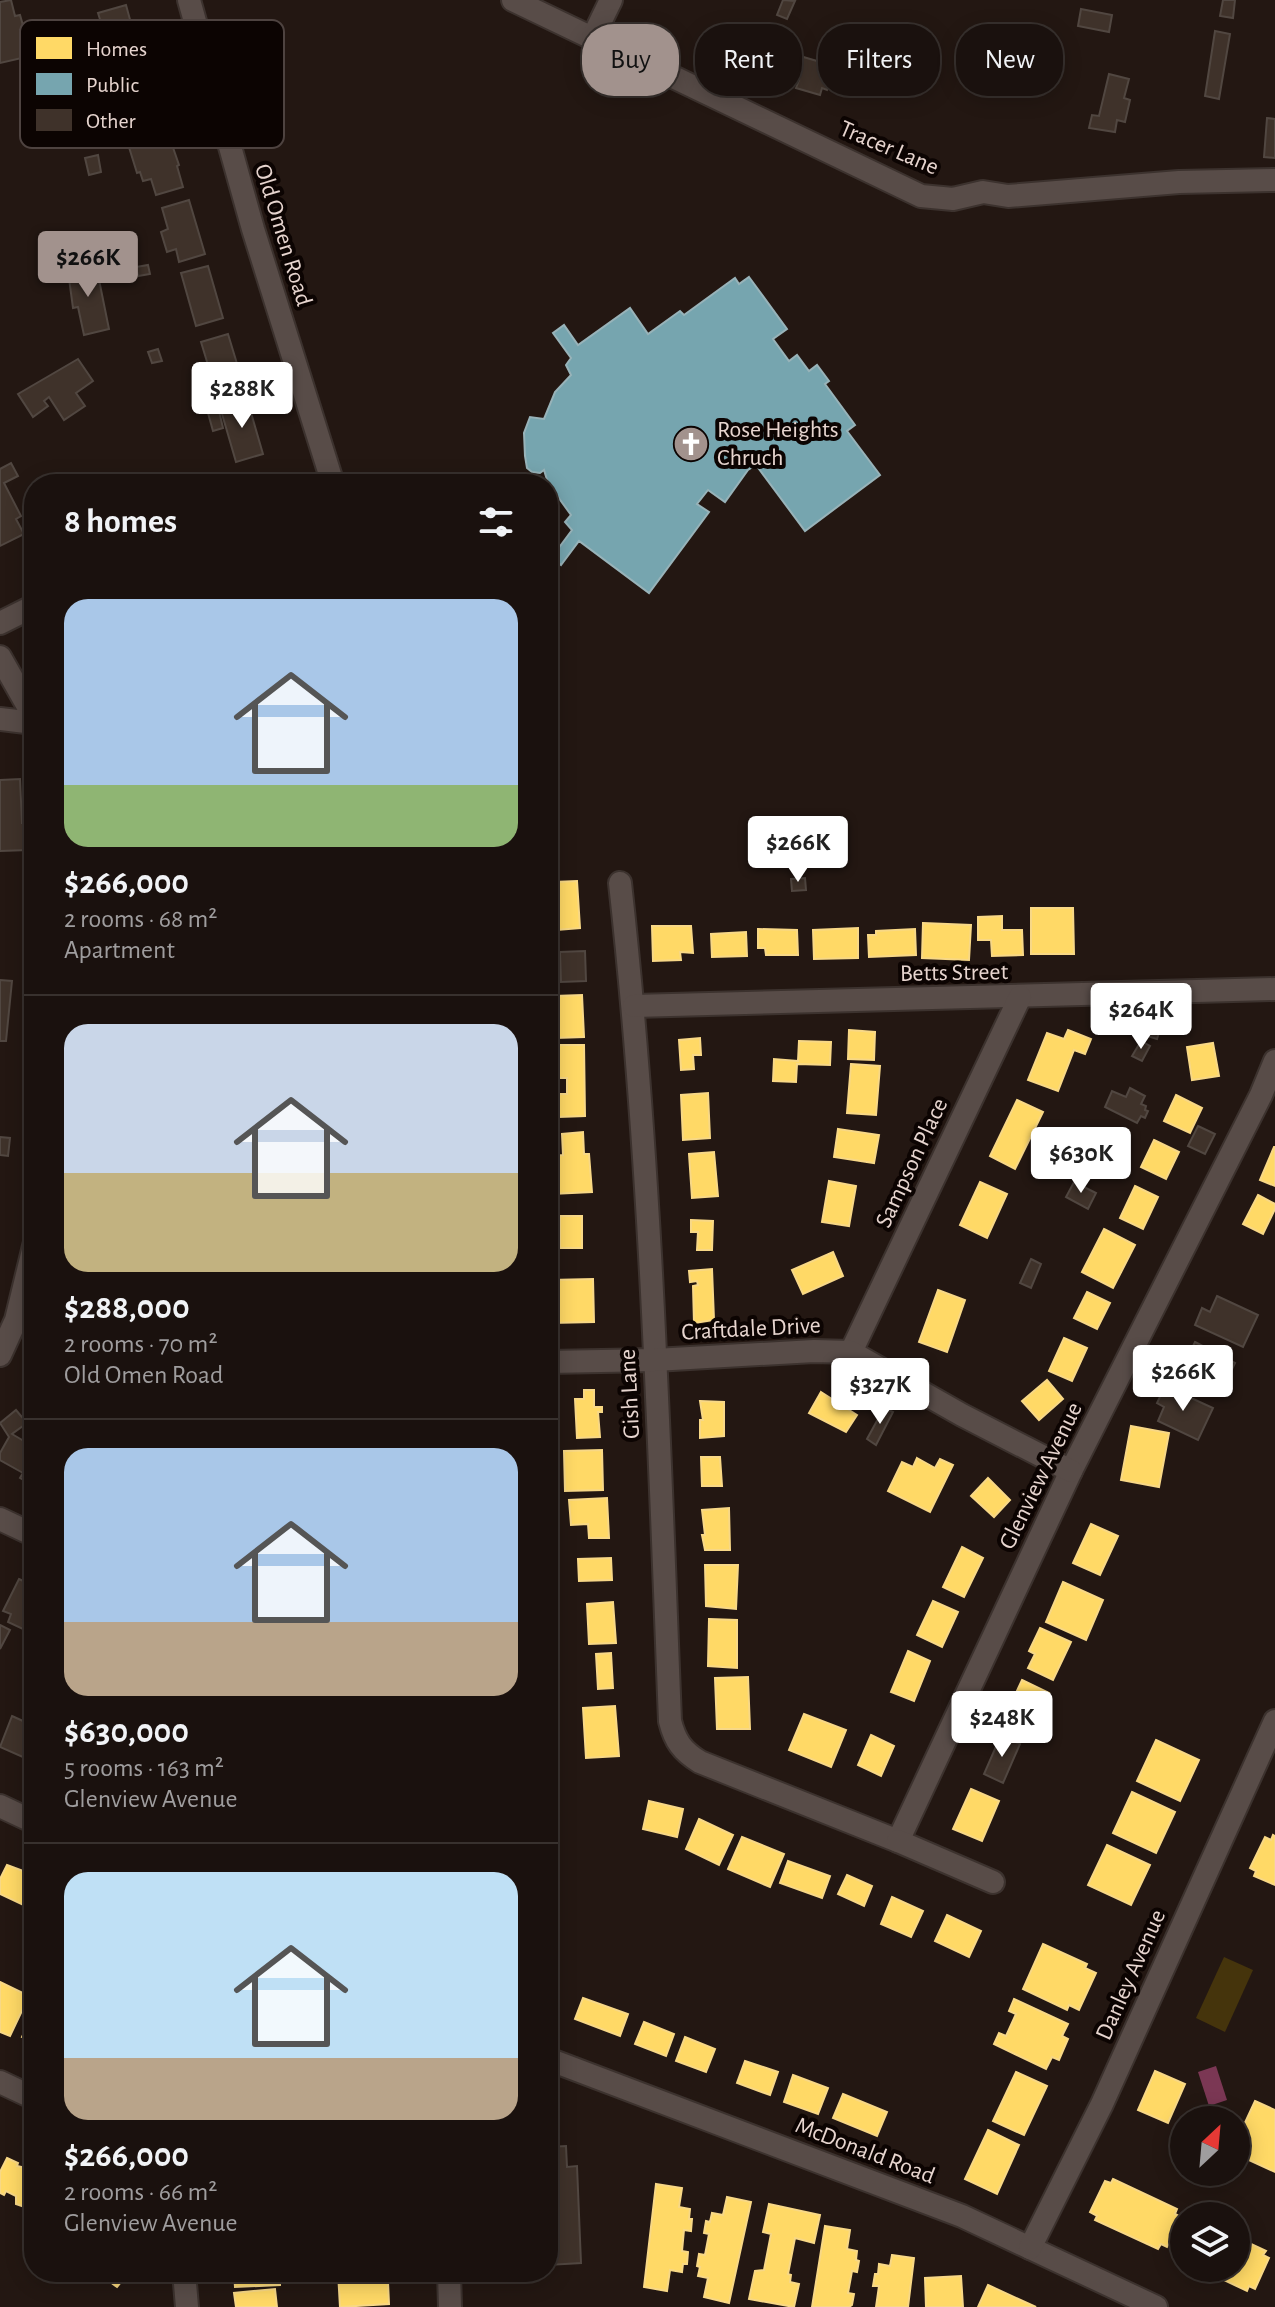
<!DOCTYPE html>
<html lang="en">
<head>
<meta charset="utf-8">
<style>
  :root { --surface:#1a110e; --page:#231a17; --text:#f1f3f6; --muted:#9f9d9e; --line:#38312e; --accent:#a2928d }
  body { margin:0; font-family:"Alegreya Sans",sans-serif; background:var(--page); color:var(--text); height:100vh; display:flex; flex-direction:column; font-size:30px; white-space:nowrap }
  * { box-sizing:border-box; margin:0 }
  p { font-size:26px; color:var(--muted) }
  .icon { flex:none; width:44px; height:44px; fill:none; stroke:currentColor; stroke-width:2; stroke-linecap:round; stroke-linejoin:round }
  .map { position:relative; flex:1; overflow:hidden }
  .drawer { position:absolute; left:24px; top:474px; width:534px; height:1808px; display:flex; flex-direction:column; background:var(--surface); border-radius:32px; box-shadow:0 4px 20px #0003,0 0 0 2px var(--line) }
  .drawer>* { flex:none }
  .hud { position:absolute; left:582px; top:24px; width:572px; height:72px; display:flex; gap:16px }
  .needle { width:52px; rotate:26deg }
  .tools { position:absolute; left:1170px; top:2106px; display:grid; gap:16px }
  .tools a { display:grid; place-items:center; width:80px; height:80px; border-radius:50%; background:var(--surface); box-shadow:0 4px 20px #0003,0 0 0 2px var(--line); font-size:40px }
  .price { position:absolute; translate:-50% -68px; padding:0 18px; border-radius:8px; background:#fff; color:#222; font-size:26px; line-height:52px; filter:drop-shadow(0 2px 4px #0008) }
  .price::after { content:''; position:absolute; left:50%; top:48px; width:24px; height:18px; margin-left:-12px; background:inherit; clip-path:polygon(0 0,100% 0,50% 100%) }
  .price.current { background:var(--accent); color:#111 }
  ul { padding:0; list-style:none }
  li { display:grid; align-content:center; gap:16px; height:424px; padding:0 40px }
  li+li { border-top:2px solid var(--line) }
  li span { display:grid; place-items:center; height:248px; border-radius:24px; color:#555 }
  li>.icon { margin-inline-start:auto }
  span .icon { width:144px; height:144px; fill:#fffc; stroke-width:1 }
  li b { font-size:34px }
  h2 { display:flex; justify-content:space-between; align-items:center; height:96px; padding:0 40px; font-size:34px }
  .pill { padding:0 28px; border-radius:32px; background:var(--surface); box-shadow:0 4px 20px #0003,0 0 0 2px var(--line); font-size:28px; line-height:72px }
  .pill.current { background:var(--accent); color:#111 }
  .map>svg:first-child { display:block }
  .green { fill:#45340c }
  .water { fill:#7b3754 }
  .homes { fill:#ffd966; stroke:#f8d886; stroke-width:2 }
  .public { fill:#76a5af; stroke:#98b3b9; stroke-width:2 }
  .building { fill:#3f322a; stroke:#514741; stroke-width:2 }
  .lines { fill:none; stroke-linecap:round; stroke-linejoin:round }
  .minor-casing { stroke:#3c322e; stroke-width:26 }
  .minor { stroke:#584c48; stroke-width:22 }
  .labels { text-anchor:middle; dominant-baseline:central; stroke-width:8; stroke-linejoin:round; paint-order:stroke }
  .street-label { font-size:24px; fill:#e7d5cf; stroke:#0c0402 }
  .poi-label { font-size:24px; fill:#e7d5cf; stroke:#0c0402; text-anchor:start }
  .key { fill:#0c0402; stroke:#4e4340; stroke-width:2 }
  .key-label { font-size:22px; fill:#e7d5cf }
</style>
</head>
<body>
<div class="map">
<svg width="1275" height="2307" viewBox="0 0 1275 2307">
  <rect width="100%" height="100%" fill="#231712"/>
  <!-- green -->
  <path class="green" d="M1224,1957l29,13 -28,62 -29,-14z"/>
  <!-- water -->
  <path class="water" d="M1216,2066l11,34 -18,6 -11,-34z"/>
  <!-- homes -->
  <g class="homes">
    <path d="M577,881l3,47 -23,2 -3,-48z"/>
    <path d="M1031,908h42l1,46h-43z"/>
    <path d="M1002,916v14h20l1,25 -31,1 -1,-16h-13v-23z"/>
    <path d="M923,923l48,2 -2,35 -47,-2z"/>
    <path d="M652,926h39l2,27 -13,-1 1,8 -28,1z"/>
    <path d="M858,928v30l-44,1 -1,-29z"/>
    <path d="M758,929l39,1 1,25h-32l-1,-7h-7z"/>
    <path d="M915,929l1,26 -47,2 -1,-22h8v-4z"/>
    <path d="M746,932l1,24 -35,1 -1,-23z"/>
    <path d="M582,995l2,42 -28,1 -2,-42z"/>
    <path d="M849,1030l26,2 -1,28 -26,-1z"/>
    <path d="M1068,1030l23,9 -6,15 -11,-4 -16,41 -30,-11 19,-47 17,6z"/>
    <path d="M700,1038l1,17h-8l1,14 -13,1 -2,-30z"/>
    <path d="M799,1041l32,1 -1,23 -33,-1 -1,18 -23,-1 1,-22 24,2z"/>
    <path d="M1213,1043l6,33 -27,4 -5,-33z"/>
    <path d="M556,1045h28l1,71 -26,1v-23h8v-16h-10z"/>
    <path d="M851,1064l29,2 -4,49 -29,-2z"/>
    <path d="M708,1093l2,45 -27,2 -2,-45z"/>
    <path d="M1176,1095l26,13 -12,25 -26,-12z"/>
    <path d="M1017,1100l26,12 -28,57 -25,-13z"/>
    <path d="M838,1129l41,6 -5,28 -40,-6z"/>
    <path d="M583,1132l1,22h5l3,38 -40,2 -2,-38 13,-1 -1,-21z"/>
    <path d="M1154,1140l25,12 -13,27 -25,-12z"/>
    <path d="M1274,1147h1v39l-15,-6z"/>
    <path d="M714,1152l4,44 -26,2 -3,-44z"/>
    <path d="M829,1181l27,5 -7,40 -27,-4z"/>
    <path d="M980,1182l27,12 -20,44 -27,-13z"/>
    <path d="M1135,1186l23,11 -15,32 -23,-11z"/>
    <path d="M1258,1195l17,9v5l-12,25 -20,-10z"/>
    <rect x="560" y="1216" width="22" height="32"/>
    <path d="M691,1220l22,1 -1,29h-15l1,-18h-7z"/>
    <path d="M1104,1229l31,16 -22,43 -31,-16z"/>
    <path d="M833,1252l10,24 -40,18 -11,-24z"/>
    <path d="M712,1269l2,51 -20,3 -1,-37 5,-1 -1,-4 -7,1 -1,-11z"/>
    <path d="M593,1279l1,43 -43,1 -1,-43z"/>
    <path d="M938,1290l27,10 -18,52 -28,-10z"/>
    <path d="M1087,1292l23,11 -13,26 -23,-11z"/>
    <path d="M1064,1338l23,10 -15,33 -23,-10z"/>
    <path d="M1047,1380l16,19 -24,21 -17,-19z"/>
    <path d="M584,1390h10v17h8v5h-4l2,25 -23,1 -2,-39h9z"/>
    <path d="M821,1392l36,23 -11,17 -37,-19z"/>
    <path d="M700,1401l24,1v34l-24,2v-18h3z"/>
    <path d="M1131,1426l38,7 -10,54 -38,-7z"/>
    <path d="M602,1450l1,40 -38,1 -1,-40z"/>
    <path d="M701,1457h19l2,29h-20z"/>
    <path d="M917,1458l18,10 5,-9 13,6 -23,47 -42,-21 14,-29 11,5z"/>
    <path d="M988,1478l22,22 -16,17 -23,-21z"/>
    <path d="M607,1498l2,40h-20l-1,-14 -17,1 -2,-25z"/>
    <path d="M729,1508l1,42h-25l-3,-15h3l-3,-25z"/>
    <path d="M1091,1524l27,12 -18,39 -27,-12z"/>
    <path d="M962,1547l21,11 -19,39 -21,-10z"/>
    <path d="M611,1558l1,22 -33,1 -1,-22z"/>
    <path d="M705,1565h33l-2,44 -30,-3z"/>
    <path d="M1063,1582l40,18 -17,40 -40,-18z"/>
    <path d="M933,1601l25,11 -16,35 -25,-12z"/>
    <path d="M613,1602l3,41 -27,1 -2,-40z"/>
    <path d="M709,1619l28,1v48l-29,-2z"/>
    <path d="M1040,1628l31,14 -18,38 -25,-12 7,-14 -6,-3z"/>
    <path d="M908,1651l22,10 -16,40 -23,-9z"/>
    <path d="M611,1653l2,35 -15,1 -2,-35z"/>
    <path d="M748,1677l2,52h-33l-2,-51z"/>
    <path d="M1022,1680l27,13 -19,41 -27,-13z"/>
    <path d="M615,1706l4,50 -33,2 -3,-50z"/>
    <path d="M804,1714l42,16 -15,37 -42,-17z"/>
    <path d="M871,1735l23,11 -13,30 -23,-11z"/>
    <path d="M1156,1740l43,20 -19,41 -43,-20z"/>
    <path d="M971,1789l28,12 -17,40 -29,-12z"/>
    <path d="M1132,1792l43,20 -19,41 -43,-20z"/>
    <path d="M649,1801l34,8 -6,28 -34,-8z"/>
    <path d="M699,1819l34,16 -14,30 -33,-16z"/>
    <path d="M1273,1835l2,1v49l-21,-9 2,-5 -6,-3 15,-31 6,3z"/>
    <path d="M742,1837l42,17 -14,33 -42,-18z"/>
    <path d="M1107,1845l43,20 -19,40 -43,-20z"/>
    <path d="M788,1861l42,15 -8,22 -42,-15z"/>
    <path d="M7,1865l27,10v35l-34,-16v-15z"/>
    <path d="M847,1875l25,11 -8,20 -26,-12z"/>
    <path d="M892,1897l31,14 -12,26 -30,-13z"/>
    <path d="M947,1915l34,16 -12,26 -34,-16z"/>
    <path d="M1043,1944l44,20 -2,4 11,5 -17,37 -10,-5 -2,5 -44,-21z"/>
    <path d="M0,1982l29,14 -19,40 -10,-4z"/>
    <path d="M583,1998l45,16 -8,22 -45,-17z"/>
    <path d="M1014,1999l54,25 -6,12 6,3 -9,21 -7,-3 -6,12 -52,-25 5,-11 7,3 10,-22 -7,-3z"/>
    <path d="M34,2011v31l-12,-5z"/>
    <path d="M644,2022l30,12 -8,22 -31,-12z"/>
    <path d="M685,2037l30,12 -9,23 -30,-11z"/>
    <path d="M745,2061l33,11 -8,23 -33,-12z"/>
    <path d="M1155,2071l30,13 -17,39 -30,-13z"/>
    <path d="M1016,2072l31,14 -23,49 -31,-14z"/>
    <path d="M793,2075l35,13 -10,26 -34,-12z"/>
    <path d="M843,2094l44,18 -10,24 -44,-18z"/>
    <path d="M1255,2101l20,9v62l-39,-18v-12z"/>
    <path d="M988,2130l31,15 -22,49 -32,-15z"/>
    <path d="M7,2158l11,5 -1,3 14,3 3,-6v40l-6,-3 -6,6 -6,-2v-8l-10,-5 -2,4 -4,-2v-21z"/>
    <path d="M1113,2179l64,30 -2,5 6,3 -14,30 -6,-3 -3,5 -63,-29 2,-4 -7,-4 15,-31 6,2z"/>
    <path d="M656,2184l26,4 -3,19 11,2 -1,10h3l-1,12 -7,-1 -2,21 6,1 -1,12h-4l-1,8 -12,-2 -3,21 -23,-4z"/>
    <path d="M727,2197l24,5 -22,101 -25,-6 4,-19 -10,-2 2,-9 -3,-1 2,-12 6,1 4,-21 -5,-1 2,-12 4,1 2,-9 11,2z"/>
    <path d="M769,2204l51,11 -6,28 -19,-5 -7,36 3,1 -1,7 9,2 -5,23 -45,-8 6,-28 9,-1 7,-36 -8,-2z"/>
    <path d="M825,2226l25,4 -3,19 10,2 -1,9 3,1 -2,11 -5,-1 -4,22 6,1 -2,11 -3,2h-37z"/>
    <path d="M1236,2237l30,14 -3,4 6,3 -14,31 -6,-3 -2,5 -48,-23h37z"/>
    <path d="M892,2255l22,3 -6,49h-32l3,-21h-6l2,-12h3l1,-10 11,2z"/>
    <path d="M105,2272h24l-12,15 -15,-11z"/>
    <path d="M234,2272h46v13l-45,2z"/>
    <path d="M338,2272h32v11l18,-1 1,22 -49,3z"/>
    <path d="M961,2276l2,31h-37l-1,-29z"/>
    <path d="M988,2285l48,22h-58z"/>
    <path d="M275,2289l2,18h-41l-2,-14z"/>
  </g>
  <!-- public -->
  <path class="public" d="M749,277l38,52 -14,10 16,22 8,-6 12,16 8,-6 12,16 -4,3 30,41 -8,6 33,44 -75,56 -49,-66 -8,5 -23,32 -17,-12 -11,14 12,8 -60,81 -70,-52 -18,24 -9,-8 20,-27 -7,-8 6,-7 -23,-32 -4,-13 -4,3 -8,-1 -5,-4 -2,-12 -1,-23 6,-16 14,2 11,-27 16,-17 -5,-10 5,-7 -18,-25 11,-8 14,20 52,-37 18,26 32,-23 4,4 51,-37 4,6z"/>
  <!-- building -->
  <g class="building">
    <path d="M11,0l4,16 5,-1 4,14 -4,1 6,27 -26,6v-61z"/>
    <path d="M783,0l12,1 -8,18 -10,-4z"/>
    <path d="M1223,0h12l-2,18 -13,-2z"/>
    <path d="M126,5l14,51 -27,8 -7,-24 -10,3 -4,-11 11,-3 -5,-16z"/>
    <path d="M1081,9l31,6 -3,17 -31,-6z"/>
    <path d="M1215,31l15,3 -11,65 -14,-3z"/>
    <path d="M800,56l34,10 -7,24 -5,-2 -2,7 -24,-7 3,-8 -6,-2z"/>
    <path d="M1109,74l20,5 -5,19 6,2 -5,22 -8,-2 -2,12 -26,-4 3,-13 7,1z"/>
    <path d="M1267,118l8,1v39l-11,-1z"/>
    <path d="M168,133l11,32 -2,1 6,21 -27,8 -5,-16 -8,2 -3,-9 -3,1 -9,-29z"/>
    <path d="M98,155l3,17 -12,3 -4,-17z"/>
    <path d="M189,200l16,54 -26,8 -3,-13 -9,3 -6,-20 7,-3 -6,-21z"/>
    <path d="M83,240l6,24 -23,6 -6,-25z"/>
    <path d="M96,265l13,64 -25,6 -6,-28 -5,1 -5,-37z"/>
    <path d="M148,265l2,9 -12,2 -2,-9z"/>
    <path d="M208,266l15,52 -27,8 -15,-53z"/>
    <path d="M228,334l17,56 -27,8 -17,-56z"/>
    <path d="M158,349l4,12 -10,2 -4,-11z"/>
    <path d="M78,359l15,22 -17,12 9,13 -21,14 -15,-23 -5,4 4,5 -15,11 -15,-23z"/>
    <path d="M247,399l16,55 -27,8 -16,-55z"/>
    <path d="M219,411l4,17 -10,3 -5,-18z"/>
    <path d="M11,463l7,13 -14,7 17,33 -5,3 8,15 -24,12v-77z"/>
    <path d="M20,779l2,44h4l2,27 -28,1v-71z"/>
    <path d="M805,878l1,12 -14,1 -1,-12z"/>
    <path d="M585,951l1,30 -25,1 -1,-30z"/>
    <path d="M0,980l12,1 -6,60h-6z"/>
    <path d="M1150,1016l13,4 -6,19 -13,-4z"/>
    <path d="M1141,1041l9,5 -8,15 -10,-5z"/>
    <path d="M1130,1088l15,8 -4,8 5,2 -1,4 3,1 -3,7 -4,-2 -4,7 -32,-16 7,-16 14,6z"/>
    <path d="M1198,1126l17,8 -10,20 -17,-8z"/>
    <path d="M0,1137l10,1 -2,18 -8,-1z"/>
    <path d="M1074,1182l22,11 -8,16 -22,-12z"/>
    <path d="M1031,1259l10,5 -10,24 -11,-5z"/>
    <path d="M1217,1296l41,19 -15,32 -48,-22 7,-17 8,4z"/>
    <path d="M1195,1342l40,21 -15,32 -47,-24 8,-16 6,3z"/>
    <path d="M1165,1386l48,22 -15,32 -40,-19 6,-14 -7,-4z"/>
    <path d="M884,1408l9,4 -17,33 -9,-6z"/>
    <path d="M16,1410l11,13 -15,11 22,13v39l-14,-8 3,-5 -23,-13v-7l9,-16 -9,-14z"/>
    <path d="M19,1579l15,7v38l-5,-2 -4,8 -17,-8 3,-8 -8,-3z"/>
    <path d="M0,1625l10,5 -10,19z"/>
    <path d="M12,1716l22,10v33l-2,2 -32,-14z"/>
    <path d="M1001,1735l19,9 -17,39 -19,-9z"/>
    <path d="M566,2146l1,21 10,-1 4,97 -33,2v-118z"/>
  </g>
  <g class="lines">
    <defs>
      <g id="minor">
        <path d="M189,0l64,229 80,255"/>
        <path d="M513,0l408,196 32,3 30,-7 25,4 171,-14 96,-2"/>
        <path d="M593,37l18,-37"/>
        <path d="M0,623l34,-17"/>
        <path d="M0,657l34,60"/>
        <path d="M0,719l34,4"/>
        <path d="M620,883c31,278 39,558 50,838 5,20 12,30 30,41l198,79 173,-370 190,-376 14,-34"/>
        <path d="M634,1006l641,-17"/>
        <path d="M851,1352l169,-355"/>
        <path d="M0,1355l16,-35 18,-74"/>
        <path d="M548,1362l107,-2 159,-9 37,1 111,63 109,56"/>
        <path d="M0,1519l34,16"/>
        <path d="M0,1806l34,16"/>
        <path d="M898,1841l95,41"/>
        <path d="M548,2059l414,157 194,91"/>
        <path d="M0,2082l34,16"/>
        <path d="M1030,2248l72,-144 173,-383"/>
        <path d="M184,2272l3,35"/>
        <path d="M449,2272l1,35"/>
      </g>
    </defs>
    <!-- minor casing -->
    <use href="#minor" class="minor-casing"/>
    <!-- minor -->
    <use href="#minor" class="minor"/>
  </g>
  <!-- icons -->
  <defs>
    <symbol id="church-disc" viewBox="-11 -11 22 22"><circle r="9.5" fill="#a2928d" stroke="#0c0402"/><path d="M-1.2-6h2.4v3.5h3.3v2.4h-3.3V6h-2.4V-.1h-3.3v-2.4h3.3Z" fill="#fff"/></symbol>
  </defs>
  <g fill-rule="evenodd">
    <use href="#church-disc" x="671" y="424" width="40" height="40"/>
  </g>
  <g class="labels">
    <!-- street labels -->
    <g class="street-label">
      <text transform="translate(889 148) rotate(23)">Tracer Lane</text>
      <text transform="translate(283 235) rotate(73)">Old Omen Road</text>
      <text transform="translate(954 973) rotate(-1)">Betts Street</text>
      <text transform="translate(912 1163) rotate(-65)">Sampson Place</text>
      <text transform="translate(751 1329) rotate(-3)">Craftdale Drive</text>
      <text transform="translate(630 1394) rotate(-93)">Gish Lane</text>
      <text transform="translate(1041 1476) rotate(-64)">Glenview Avenue</text>
      <text transform="translate(1131 1975) rotate(-66)">Danley Avenue</text>
      <text transform="translate(865 2151) rotate(21)">McDonald Road</text>
    </g>
    <!-- poi labels -->
    <g class="poi-label">
      <text x="717" y="430">Rose Heights<tspan x="717" dy="28">Chruch</tspan></text>
    </g>
  </g>
  <!-- legend -->
  <rect x="20" y="20" width="264" height="128" rx="12" class="key"/>
  <rect x="36" y="37" width="36" height="22" fill="#ffd966"/>
  <rect x="36" y="73" width="36" height="22" fill="#76a5af"/>
  <rect x="36" y="109" width="36" height="22" fill="#3f322a"/>
  <g class="key-label">
    <text x="86" y="56">Homes</text>
    <text x="86" y="92">Public</text>
    <text x="86" y="128">Other</text>
  </g>
</svg>
<div class="tools">
<a><svg class="needle" viewBox="-14 -14 28 28"><path d="M0-13l5 13h-10z" fill="#e53935"/><path d="M0 13l5-13h-10z" fill="#9f9d9e"/></svg></a>
<a><svg class="icon" aria-label="layers" viewBox="0 0 24 24"><path d="M12 4l9 5-9 5-9-5zM3 14l9 5 9-5"/></svg></a>
</div>
<b class="price current" style="left:88px;top:299px">$266K</b>
<b class="price" style="left:242px;top:430px">$288K</b>
<b class="price" style="left:798px;top:884px">$266K</b>
<b class="price" style="left:1141px;top:1051px">$264K</b>
<b class="price" style="left:1081px;top:1195px">$630K</b>
<b class="price" style="left:1183px;top:1413px">$266K</b>
<b class="price" style="left:880px;top:1426px">$327K</b>
<b class="price" style="left:1002px;top:1759px">$248K</b>
<div class="hud">
<a class="pill current">Buy</a>
<a class="pill">Rent</a>
<a class="pill">Filters</a>
<a class="pill">New</a>
</div>
<section class="drawer">
<h2>8 homes<svg class="icon" aria-label="filters" viewBox="0 0 24 24"><path d="M4 7h16M4 17h16"/><circle cx="9" cy="7" r="2"/><circle cx="15" cy="17" r="2"/></svg></h2>
<ul>
<li><span style="background:linear-gradient(#a9c7e8 75%,#8fb573 0)"><svg class="icon" aria-label="home" viewBox="0 0 24 24"><path d="M3 11l9-7 9 7M6 9v11h12V9"/></svg></span><div><b>$266,000</b><p>2 rooms · 68 m²</p><p>Apartment</p></div></li>
<li><span style="background:linear-gradient(#c9d6e8 60%,#c2b280 0)"><svg class="icon" aria-label="home" viewBox="0 0 24 24"><path d="M3 11l9-7 9 7M6 9v11h12V9"/></svg></span><div><b>$288,000</b><p>2 rooms · 70 m²</p><p>Old Omen Road</p></div></li>
<li><span style="background:linear-gradient(#a9c7e8 70%,#b9a48a 0)"><svg class="icon" aria-label="home" viewBox="0 0 24 24"><path d="M3 11l9-7 9 7M6 9v11h12V9"/></svg></span><div><b>$630,000</b><p>5 rooms · 163 m²</p><p>Glenview Avenue</p></div></li>
<li><span style="background:linear-gradient(#bfe0f5 75%,#b9a48a 0)"><svg class="icon" aria-label="home" viewBox="0 0 24 24"><path d="M3 11l9-7 9 7M6 9v11h12V9"/></svg></span><div><b>$266,000</b><p>2 rooms · 66 m²</p><p>Glenview Avenue</p></div></li>
</ul>
</section>
</div>
</body>
</html>
